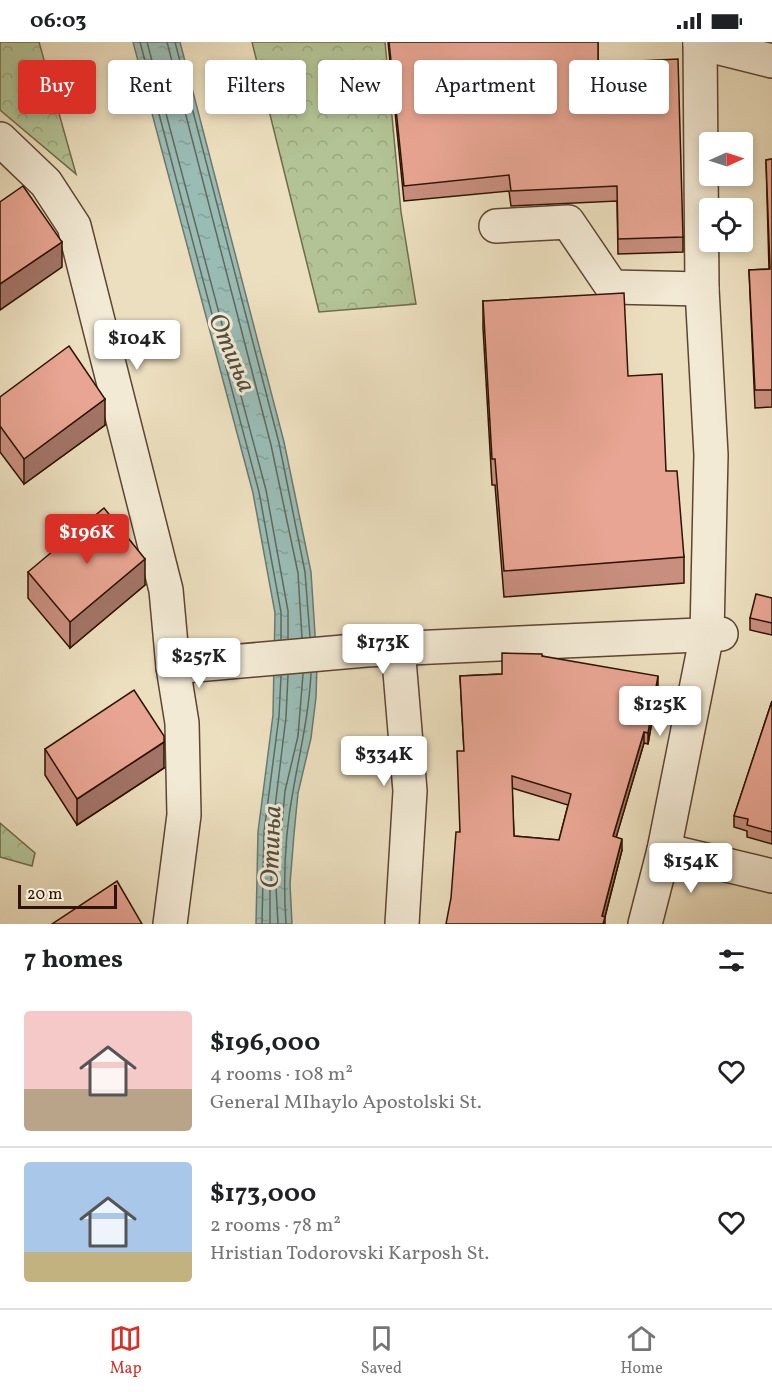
<!DOCTYPE html>
<html lang="en">
<head>
<meta charset="utf-8">
<style>
  :root { --surface:#fff; --page:#f2f2f2; --text:#202124; --muted:#757577; --line:#e0e0e0; --accent:#d93025 }
  body { margin:0; font-family:Vollkorn,serif; background:var(--page); color:var(--text); height:100vh; display:flex; flex-direction:column; font-size:22px; white-space:nowrap }
  * { box-sizing:border-box; margin:0 }
  p { font-size:20px; color:var(--muted) }
  .icon { flex:none; width:33px; height:33px; fill:none; stroke:currentColor; stroke-width:2; stroke-linecap:round; stroke-linejoin:round }
  .map { position:relative; height:882px; overflow:hidden }
  .drawer { display:flex; flex-direction:column; background:var(--surface); flex:1 }
  .drawer>* { flex:none }
  .banner { position:absolute; left:18px; top:18px; width:736px; height:54px; display:flex; gap:12px }
  .needle { width:39px; rotate:87deg }
  .fabs { position:absolute; left:699px; top:90px; display:grid; gap:12px }
  .fabs a { display:grid; place-items:center; width:54px; height:54px; border-radius:6px; background:var(--surface); box-shadow:0 3px 9px #0003; font-size:30px }
  .scale { position:absolute; left:18px; bottom:15px; width:99px; box-sizing:border-box; padding-left:6px; border:3px solid #2d1300; border-top:0; font-size:16px; line-height:21px; white-space:nowrap; color:#2d1300; -webkit-text-stroke:4px #f3ead5; paint-order:stroke }
  .price { position:absolute; translate:-50% -51px; padding:0 14px; border-radius:6px; background:#fff; color:#222; font-size:20px; line-height:39px; filter:drop-shadow(0 2px 3px #0008) }
  .price::after { content:''; position:absolute; left:50%; top:36px; width:18px; height:14px; margin-left:-9px; background:inherit; clip-path:polygon(0 0,100% 0,50% 100%) }
  .price.selected { background:var(--accent); color:#fff }
  ul { padding:0; list-style:none }
  li { display:flex; align-items:center; gap:18px; height:150px; padding:0 24px }
  li+li { border-top:2px solid var(--line) }
  li span { display:grid; place-items:center; flex:none; width:168px; height:120px; border-radius:6px; color:#555 }
  li>.icon { margin-inline-start:auto }
  span .icon { width:72px; height:72px; fill:#fffc; stroke-width:1 }
  li b { font-size:26px }
  h2 { display:flex; justify-content:space-between; align-items:center; height:72px; padding:0 24px; font-size:26px }
  .chip { padding:0 21px; border-radius:6px; background:var(--surface); box-shadow:0 3px 9px #0003; font-size:21px; line-height:54px }
  .chip.selected { background:var(--accent); color:#fff }
  .status { display:flex; justify-content:space-between; align-items:center; height:42px; padding:0 30px; background:var(--surface); direction:ltr }
  .status svg { height:16px; fill:currentColor }
  .tab-bar { display:flex; justify-content:space-around; align-items:center; height:84px; border-top:2px solid var(--line); background:var(--surface); font-size:16px; color:var(--muted) }
  .tab-bar a { display:grid; justify-items:center; gap:3px }
  .tab-bar .selected { color:var(--accent) }
  .map>svg:first-child { display:block }
  .forest { fill:url(#forest-crowns); stroke:#706b4a; stroke-width:1.5 }
  .water { fill:url(#water-ripples); stroke:#6e786d; stroke-width:1.5 }
  .lines { fill:none; stroke-linecap:round; stroke-linejoin:round }
  .shore { stroke:#63685a; stroke-width:1.5 }
  .minor-casing { stroke:#5d4630; stroke-width:36 }
  .tertiary-casing { stroke:#5d4630; stroke-width:36 }
  .minor { stroke:#f3ead5; stroke-width:33 }
  .tertiary { stroke:#f3ead5; stroke-width:33 }
  .wall { fill:#c88e7e; stroke:#2d1300; stroke-width:1.5; fill-rule:evenodd }
  .shaded-wall { fill:#a27467; stroke:#2d1300; stroke-width:1.5 }
  .building { fill:#e8a593; stroke:#2d1300; stroke-width:1.5; fill-rule:evenodd }
  .labels { text-anchor:middle; dominant-baseline:central; stroke-width:6; stroke-linejoin:round; paint-order:stroke }
  .water-label { font-size:26px; font-style:italic; fill:#534e3f; stroke:#f3ead5 }
</style>
</head>
<body>
<div class="status"><b>06:03</b><svg viewBox="0 0 49 12"><path d="M0 12V9h3v3zM5 12V6h3v6zM10 12V3h3v9zM15 12V0h3v12zM26 1h20v11H26zM47 4h2v5h-2z"/></svg></div>
<div class="map">
<svg width="772" height="882" viewBox="0 0 772 882">
  <defs>
    <pattern id="forest-crowns" width="20" height="18" patternUnits="userSpaceOnUse" patternTransform="scale(1.5)"><rect width="20" height="18" fill="#b3c395"/><path d="M2 6a3 3 0 1 1 6 0M12 15a3 3 0 1 1 6 0" fill="none" stroke="#9aa77f"/></pattern>
    <pattern id="water-ripples" width="26" height="14" patternUnits="userSpaceOnUse" patternTransform="scale(1.5)"><rect width="26" height="14" fill="#99bcb5"/><path d="M2 4q2-2 4 0t4 0M15 11q2-2 4 0t4 0" fill="none" stroke="#84a19a"/></pattern>
  </defs>
  <rect width="100%" height="100%" fill="#ecdfbf"/>
  <filter id="stains"><feTurbulence type="fractalNoise" baseFrequency=".00333" numOctaves="4"/><feColorMatrix values="0 0 0 0 .2 0 0 0 0 .09 0 0 0 0 .02 0 0 0 .5 -.17"/></filter>
  <radialGradient id="worn" r=".72"><stop offset=".6" stop-color="#630" stop-opacity="0"/><stop offset="1" stop-color="#630" stop-opacity=".3"/></radialGradient>
  <!-- forest -->
  <g class="forest">
    <path d="M0,0h39l37,132 -76,-64z"/>
    <path d="M252,0h133l16,170 15,92 -97,8z"/>
    <path d="M0,781l35,30 -3,13 -32,-9z"/>
  </g>
  <!-- water -->
  <path class="water" d="M133,0h47l104,400 27,130 6,93 -1,32 -5,41 -13,55 -4,41 -4,50 2,40h-36l2,-92 15,-117 2,-102 -22,-120z"/>
  <g class="lines">
    <!-- shore -->
    <g class="shore">
      <path d="M140,0l119,450 22,120v27"/>
      <path d="M147,0l119,448 22,121v28"/>
      <path d="M167,0l104,403 27,128 4,65"/>
      <path d="M175,0l104,401 26,129 5,65"/>
      <path d="M288,633l-2,42 -14,115 -1,48 2,3 4,-3 8,-89 13,-55 5,-62"/>
      <path d="M262,882l2,-92 15,-116 2,-40"/>
      <path d="M270,882v-37l4,-2 2,2 2,37"/>
      <path d="M286,882c-3,-44 -1,-90 7,-133 7,-40 16,-77 18,-118"/>
    </g>
    <defs>
      <g id="minor">
        <path d="M700,1l72,18"/>
        <path d="M496,184l72,-4 44,65 90,2"/>
        <path d="M398,606l12,143 -8,133"/>
        <path d="M664,808l108,26"/>
        <path d="M170,882l14,-109 -2,-92 -9,-56"/>
      </g>
      <g id="tertiary">
        <path d="M0,97l46,44 28,43 92,364 7,77 193,-17 355,-16"/>
        <path d="M645,882l19,-74 43,-216 4,-179 -9,-166 -2,-247"/>
      </g>
    </defs>
    <!-- minor casing -->
    <use href="#minor" class="minor-casing"/>
    <!-- tertiary casing -->
    <use href="#tertiary" class="tertiary-casing"/>
    <!-- minor -->
    <use href="#minor" class="minor"/>
    <!-- tertiary -->
    <use href="#tertiary" class="tertiary"/>
  </g>
  <!-- wall -->
  <g class="wall">
    <path d="M388,0h210v21l85,174v15l-65,2 -1,-53 -106,5 -2,-15 -105,10z"/>
    <path d="M772,117v248l-17,1 -6,-138 20,-1 -3,-109z"/>
    <path d="M483,259l145,75 38,95 18,86v26l-180,14 -9,-112h-3l-9,-157z"/>
    <path d="M0,355l105,28 -81,59 -24,-32z"/>
    <path d="M28,530l117,13 -75,63 -42,-50z"/>
    <path d="M772,556v37l-22,-5v-12z"/>
    <path d="M542,614l116,31 -10,57 -4,-1 -28,94 6,13 -17,67v7l-145,-92 4,-81 -4,-75 42,-2zM512,746l56,17 -9,35 -45,-4z"/>
    <path d="M772,659v143l-25,-7v-6l-13,-4v-11z"/>
    <path d="M45,707l119,19 -87,57 -32,-50z"/>
  </g>
  <!-- shaded-wall -->
  <g class="shaded-wall">
    <path d="M62,200v25l-62,43v-26z"/>
    <path d="M105,357v26l-81,59v-25z"/>
    <path d="M145,517v26l-75,63v-26z"/>
    <path d="M658,634v11l-10,57v-11z"/>
    <path d="M644,690v11l-31,105v-12z"/>
    <path d="M164,700v26l-87,57v-26z"/>
    <path d="M622,797v11l-19,74 -1,-8z"/>
  </g>
  <!-- building -->
  <g class="building">
    <path d="M389,0h209v21l80,-4 5,178 -65,2 -1,-53 -106,5 -2,-16 -105,11z"/>
    <path d="M772,117v231h-17l-6,-120 21,-1 -4,-109z"/>
    <path d="M23,144l39,56 -62,42v-82z"/>
    <path d="M624,251l4,83 34,-2 4,97h11l7,86 -180,14 -9,-112h-3l-9,-158z"/>
    <path d="M69,304l36,53 -81,60 -24,-33v-29z"/>
    <path d="M104,466l41,51 -75,63 -42,-50z"/>
    <path d="M756,552l16,4v25l-22,-5z"/>
    <path d="M502,611l40,1v2l116,20 -10,57 -4,-1 -31,104 9,3 -20,77 3,1 -2,7h-157l5,-26 5,-66h4l-3,-81h7l-4,-75 42,-2zM512,734l59,18 -12,46 -45,-4z"/>
    <path d="M134,648l30,46v6l-87,57 -32,-50z"/>
    <path d="M772,659v131l-25,-7 1,-6 -14,-3z"/>
    <path d="M117,839l25,43h-90z"/>
  </g>
  <g class="labels">
    <!-- water labels -->
    <g class="water-label">
      <text transform="translate(231 311) rotate(67)">Отиња</text>
      <text transform="translate(272 805) rotate(-88)">Отиња</text>
    </g>
  </g>
  <rect width="100%" height="100%" filter="url(#stains)"/>
  <rect width="100%" height="100%" fill="url(#worn)"/>
</svg>
<div class="fabs">
<a><svg class="needle" viewBox="-14 -14 28 28"><path d="M0-13l5 13h-10z" fill="#e53935"/><path d="M0 13l5-13h-10z" fill="#757577"/></svg></a>
<a><svg class="icon" aria-label="locate" viewBox="0 0 24 24"><circle cx="12" cy="12" r="6"/><path d="M12 2v4M12 18v4M2 12h4M18 12h4"/></svg></a>
</div>
<div class="scale">20 m</div>
<b class="price" style="left:137px;top:329px">$104K</b>
<b class="price selected" style="left:87px;top:523px">$196K</b>
<b class="price" style="left:383px;top:633px">$173K</b>
<b class="price" style="left:199px;top:647px">$257K</b>
<b class="price" style="left:660px;top:695px">$125K</b>
<b class="price" style="left:384px;top:745px">$334K</b>
<b class="price" style="left:691px;top:852px">$154K</b>
<div class="banner">
<a class="chip selected">Buy</a>
<a class="chip">Rent</a>
<a class="chip">Filters</a>
<a class="chip">New</a>
<a class="chip">Apartment</a>
<a class="chip">House</a>
</div>
</div>
<section class="drawer">
<h2>7 homes<svg class="icon" aria-label="filters" viewBox="0 0 24 24"><path d="M4 7h16M4 17h16"/><circle cx="9" cy="7" r="2"/><circle cx="15" cy="17" r="2"/></svg></h2>
<ul>
<li><span style="background:linear-gradient(#f6c9c9 65%,#b9a48a 0)"><svg class="icon" aria-label="home" viewBox="0 0 24 24"><path d="M3 11l9-7 9 7M6 9v11h12V9"/></svg></span><div><b>$196,000</b><p>4 rooms · 108 m²</p><p>General MIhaylo Apostolski St.</p></div><svg class="icon" aria-label="heart" viewBox="0 0 24 24"><path d="M12 20l-8-8c-3-5 5-10 8-4 3-6 11-1 8 4z"/></svg></li>
<li><span style="background:linear-gradient(#a9c7e8 75%,#c2b280 0)"><svg class="icon" aria-label="home" viewBox="0 0 24 24"><path d="M3 11l9-7 9 7M6 9v11h12V9"/></svg></span><div><b>$173,000</b><p>2 rooms · 78 m²</p><p>Hristian Todorovski Karposh St.</p></div><svg class="icon" aria-label="heart" viewBox="0 0 24 24"><path d="M12 20l-8-8c-3-5 5-10 8-4 3-6 11-1 8 4z"/></svg></li>
</ul>
</section>
<nav class="tab-bar">
<a class="selected"><svg class="icon" aria-label="map" viewBox="0 0 24 24"><path d="M3 6l6-2 6 2 6-2v14l-6 2-6-2-6 2zM9 4v14M15 6v14"/></svg>Map</a>
<a><svg class="icon" aria-label="saved" viewBox="0 0 24 24"><path d="M7 4h10v16l-5-4-5 4z"/></svg>Saved</a>
<a><svg class="icon" aria-label="home" viewBox="0 0 24 24"><path d="M3 11l9-7 9 7M6 9v11h12V9"/></svg>Home</a>
</nav>
</body>
</html>
